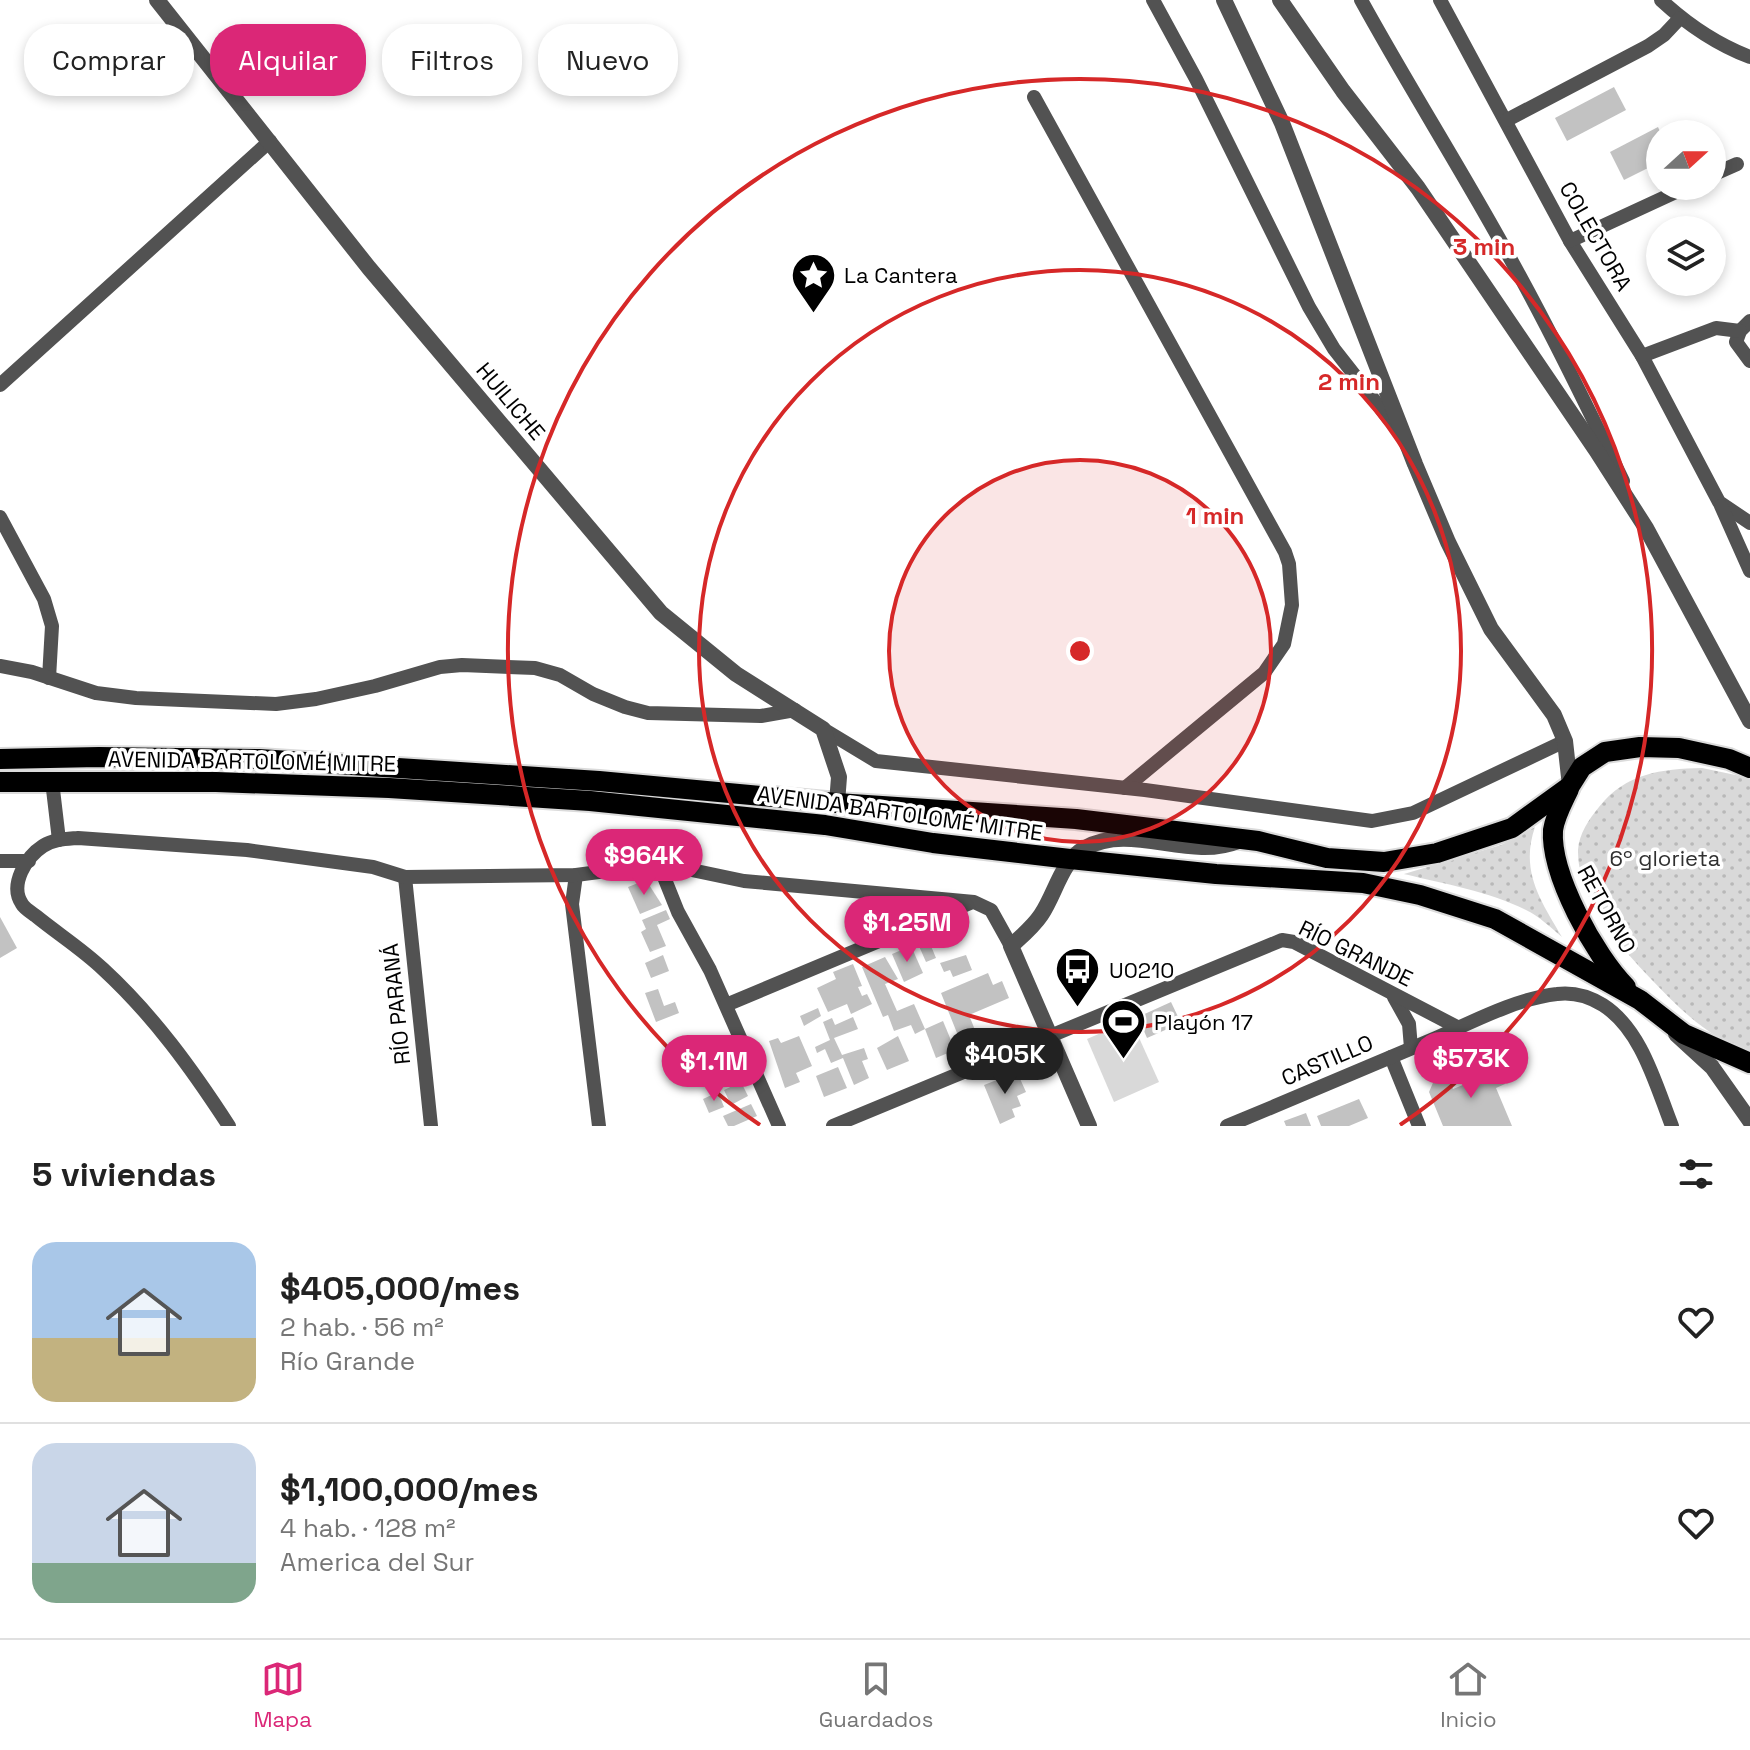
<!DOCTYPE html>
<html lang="es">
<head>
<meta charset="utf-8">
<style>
  :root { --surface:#fff; --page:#f6f6f6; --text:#222; --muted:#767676; --line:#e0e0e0; --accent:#db2777 }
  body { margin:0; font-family:"Space Grotesk",sans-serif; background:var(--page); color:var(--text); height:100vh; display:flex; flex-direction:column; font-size:30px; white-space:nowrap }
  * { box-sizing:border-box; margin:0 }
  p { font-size:26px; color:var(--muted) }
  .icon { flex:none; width:44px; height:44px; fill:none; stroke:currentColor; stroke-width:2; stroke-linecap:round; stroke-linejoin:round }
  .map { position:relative; height:1126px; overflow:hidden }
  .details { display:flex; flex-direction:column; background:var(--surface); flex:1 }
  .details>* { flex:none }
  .guide { position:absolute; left:24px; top:24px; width:800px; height:72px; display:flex; gap:16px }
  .needle { width:52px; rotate:69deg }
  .buttons { position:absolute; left:1646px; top:120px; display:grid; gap:16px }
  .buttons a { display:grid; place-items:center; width:80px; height:80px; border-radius:50%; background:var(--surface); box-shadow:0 4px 12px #0003; font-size:40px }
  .price { position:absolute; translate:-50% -68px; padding:0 18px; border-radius:28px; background:var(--accent); color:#fff; font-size:26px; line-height:52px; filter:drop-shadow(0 2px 4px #0008) }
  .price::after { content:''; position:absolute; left:50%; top:48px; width:24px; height:18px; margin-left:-12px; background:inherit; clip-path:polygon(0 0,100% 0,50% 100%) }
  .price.current { background:#222; color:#fff }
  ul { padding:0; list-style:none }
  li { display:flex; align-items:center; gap:24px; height:200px; padding:0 32px }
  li+li { border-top:2px solid var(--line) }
  li span { display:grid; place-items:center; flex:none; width:224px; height:160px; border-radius:24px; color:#555 }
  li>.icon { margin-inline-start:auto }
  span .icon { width:96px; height:96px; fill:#fffc; stroke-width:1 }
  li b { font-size:34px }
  h2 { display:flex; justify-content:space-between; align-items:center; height:96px; padding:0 32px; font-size:34px }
  .chip { padding:0 28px; border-radius:32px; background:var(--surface); box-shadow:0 4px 12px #0003; font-size:28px; line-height:72px }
  .chip.current { background:var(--accent); color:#fff }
  .tab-bar { display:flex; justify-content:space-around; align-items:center; height:112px; border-top:2px solid var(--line); background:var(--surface); font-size:22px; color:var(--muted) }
  .tab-bar a { display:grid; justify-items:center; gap:4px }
  .tab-bar .current { color:var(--accent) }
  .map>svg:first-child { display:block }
  .green { fill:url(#green-dots) }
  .pitch { fill:#d9d9d9 }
  .building { fill:#c2c2c2 }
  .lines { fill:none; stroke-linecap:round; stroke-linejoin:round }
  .primary-casing { stroke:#dbdbdb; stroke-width:24 }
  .minor { stroke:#525252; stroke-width:14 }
  .tertiary { stroke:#525252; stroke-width:16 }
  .primary { stroke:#000; stroke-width:20 }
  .ring { fill:none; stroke:#d62828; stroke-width:4 }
  .labels { text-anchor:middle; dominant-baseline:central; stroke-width:7; stroke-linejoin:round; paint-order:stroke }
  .street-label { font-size:22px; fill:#000; stroke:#fff }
  .poi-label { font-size:22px; fill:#000; stroke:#fff; text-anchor:start }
  .park-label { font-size:22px; fill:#303030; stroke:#fff }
  .centre { fill:#d62828; stroke:#fff; stroke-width:4 }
  .ring-label { font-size:24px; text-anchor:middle; font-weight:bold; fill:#d62828; stroke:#fff; stroke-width:7; stroke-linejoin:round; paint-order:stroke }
</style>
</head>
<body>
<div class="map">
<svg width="1750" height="1126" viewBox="0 0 1750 1126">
  <defs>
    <pattern id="green-dots" width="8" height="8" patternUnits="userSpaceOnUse" patternTransform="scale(2)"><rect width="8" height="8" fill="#d9d9d9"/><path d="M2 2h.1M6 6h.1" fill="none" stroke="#b8b8b8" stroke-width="1.8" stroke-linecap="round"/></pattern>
  </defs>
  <rect width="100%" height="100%" fill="#fff"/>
  <!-- green -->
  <g class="green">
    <path d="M1702,768l48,10v273c-40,-11 -70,-42 -98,-71 -31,-33 -75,-80 -74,-130 1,-16 11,-31 21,-43 27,-34 62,-38 103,-39z"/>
    <path d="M1535,827c-15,44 5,73 27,110 -11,-9 -23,-21 -36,-27 -38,-19 -81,-26 -122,-36l97,-29z"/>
  </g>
  <!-- pitch -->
  <path class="pitch" d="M1131,1020l28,62 -45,20 -27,-63z"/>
  <!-- building -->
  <g class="building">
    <path d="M1614,87l12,23 -59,31 -12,-23z"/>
    <path d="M1658,127l3,7 -1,28 -36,18 -14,-28z"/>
    <path d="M646,880l16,25 -22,9 -12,-27z"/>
    <path d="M666,910l4,9 -13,6 9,21 -16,6 -9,-20 5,-3 -4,-9z"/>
    <path d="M0,917l17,31 -17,10z"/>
    <path d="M947,924l6,13 -22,9 5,12 -10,4 -11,-25z"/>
    <path d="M911,946l12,27 -19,9 -12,-28z"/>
    <path d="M663,955l6,16 -18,7 -6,-15z"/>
    <path d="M966,955l6,15 -19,7 -3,-7 -6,2 -4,-9z"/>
    <path d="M885,957l13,22 -13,5 12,27 17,-7 11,25 -10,5 -4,-9 -17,6 -6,-16 -5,2 -21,-50z"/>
    <path d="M853,964l9,22 -4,1 4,9 5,-2 5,10 -21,10 -4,-10 -19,8 -11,-24 19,-9 -3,-7z"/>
    <path d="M988,973l5,12 9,-4 7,17 -40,17 6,15 -5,2 5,11 -12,5 -22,-55z"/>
    <path d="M658,989l6,17 11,-4 4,11 -23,9 -11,-29z"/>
    <path d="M1171,1002l10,21 -34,15 -9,-21z"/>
    <path d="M818,1008l3,8 -17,10 -4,-10z"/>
    <path d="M853,1017l5,12 -24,9 8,17 22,-7 4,11 -6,2 7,17 -15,7 -11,-27 -12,5 -6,-14 -8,4 -2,-6 15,-7 -7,-18 9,-4 3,7z"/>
    <path d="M943,1021l12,29 -19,8 -11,-29z"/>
    <path d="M799,1036l13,30 -16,7 4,9 -15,6 -16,-47 9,-3 3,5z"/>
    <path d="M898,1036l11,25 -22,9 -10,-22z"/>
    <path d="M724,1055l5,10 -19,8 2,5 -9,4 -6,-16z"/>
    <path d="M1484,1059l6,15 9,-4 6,14 -9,4 16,38h-69l-14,-34 6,-14 12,-4 6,15 27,-11 -7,-15z"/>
    <path d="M838,1067l9,21 -23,9 -8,-21z"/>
    <path d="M1017,1072l9,20 -9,4 4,10 -9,3 3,8 -15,7 -16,-39z"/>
    <path d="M741,1082l7,14 -17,9 -7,-15z"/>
    <path d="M718,1092l6,15 -15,6 -6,-14z"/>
    <path d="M1359,1099l9,19 -19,8h-28l-4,-10z"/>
    <path d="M751,1104l6,12 -23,10h-6l-5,-10z"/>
    <path d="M1306,1113l5,13h-25l-2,-5z"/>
  </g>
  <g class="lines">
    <defs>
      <g id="primary">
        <path d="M0,759l99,-2 160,2 340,22 238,22 239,16 182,22 69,17 57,4 53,-9 75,-25 58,-42 12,-19 23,-15 35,-5 39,1 50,11 21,9"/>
        <path d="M0,782h216l173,6 201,13 235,24 108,18 137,16 146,15 147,9 57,12 75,24 145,81 44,34 66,29"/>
        <path d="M1569,789c-6,13 -14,27 -16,41 -3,44 42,126 73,157"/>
      </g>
    </defs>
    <!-- primary casing -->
    <use href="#primary" class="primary-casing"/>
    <!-- minor -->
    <g class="minor">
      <path d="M1153,0l43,79 113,228 25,42 66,84"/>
      <path d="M1361,0c45,82 95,161 140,242 44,78 83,158 122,239"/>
      <path d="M1440,0l130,241 72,115 77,146 31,21"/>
      <path d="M1661,0c27,25 55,44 89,57"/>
      <path d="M1034,97l251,455 4,12 3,41 -8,39 -20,29 -139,115"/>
      <path d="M1507,120l141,-74 16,-11 16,-17"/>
      <path d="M1712,175l25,-11"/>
      <path d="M1570,241l119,-55"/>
      <path d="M1750,321l-10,10 -4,11 14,19"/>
      <path d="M1642,356l74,-28 24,3"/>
      <path d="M0,385l270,-244"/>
      <path d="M1721,506l29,65"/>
      <path d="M0,517l44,82 8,27 -3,52"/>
      <path d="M0,666l32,6 64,21 40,5 140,6 40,-5 59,-13 65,-19 22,-2 73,3 25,7 33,19 32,13 23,6 113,3 34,-6"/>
      <path d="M823,729l53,32 269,29 227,31 41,-8 152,-72"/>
      <path d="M52,781l7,59"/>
      <path d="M0,861h29"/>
      <path d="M660,867l18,45 32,58 69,156"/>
      <path d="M576,875l-4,29 27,222"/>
      <path d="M405,877l26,249"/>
      <path d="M1394,997l15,27 2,24"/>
      <path d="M726,1005l244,-102"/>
      <path d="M1391,1057l28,69"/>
      <path d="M229,1126c-37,-57 -76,-111 -126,-157 -21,-20 -45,-35 -67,-53 -4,-3 -12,-8 -14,-12 -13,-19 4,-47 21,-58 11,-7 23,-7 35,-8l169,12 126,17 32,10 171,-2 53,-7 31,-1 22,1 62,13 230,21 17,8 20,36"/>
      <path d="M833,1126l449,-186 12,2 165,86"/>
      <path d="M1227,1126c70,-29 140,-59 209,-88 36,-16 82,-40 121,-44 16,-2 33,3 46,11 39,25 53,81 69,121"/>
    </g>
    <!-- tertiary -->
    <g class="tertiary">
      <path d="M157,0l212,268 292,345 75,61 87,55 16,48 -2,26"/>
      <path d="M1224,0l58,123 133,341 33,78 43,87 63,86 11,26 5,45"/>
      <path d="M1280,0l63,91 75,97 178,262 50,78 104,193"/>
      <path d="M1676,1034l36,33 38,54"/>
      <path d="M1089,1126l-78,-180c11,-10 22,-19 30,-31 15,-22 20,-54 44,-67 46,-26 104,13 153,-7"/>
    </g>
    <!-- primary -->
    <use href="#primary" class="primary"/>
  </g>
  <!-- distance rings -->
  <circle cx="1080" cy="651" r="191" fill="#d62828" fill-opacity=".12"/>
  <g class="ring">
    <circle cx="1080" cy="651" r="191"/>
    <circle cx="1080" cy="651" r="381"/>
    <path d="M760 1125A572 572 0 1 1 1400 1125"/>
  </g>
  <!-- icons -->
  <defs>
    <symbol id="sight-pin" viewBox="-11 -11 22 30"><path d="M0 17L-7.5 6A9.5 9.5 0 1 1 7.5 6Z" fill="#000" stroke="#fff"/><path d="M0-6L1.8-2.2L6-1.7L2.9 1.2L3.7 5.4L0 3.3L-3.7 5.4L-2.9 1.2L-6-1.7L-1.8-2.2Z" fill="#fff"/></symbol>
    <symbol id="bus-pin" viewBox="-11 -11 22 30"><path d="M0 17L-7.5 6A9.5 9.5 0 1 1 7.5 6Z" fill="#000" stroke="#fff"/><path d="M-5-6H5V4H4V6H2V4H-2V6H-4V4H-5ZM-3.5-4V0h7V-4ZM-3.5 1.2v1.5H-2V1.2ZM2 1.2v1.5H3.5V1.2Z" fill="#fff"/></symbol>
    <symbol id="stadium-pin" viewBox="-11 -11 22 30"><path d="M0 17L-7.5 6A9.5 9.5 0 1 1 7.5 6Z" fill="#000" stroke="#fff"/><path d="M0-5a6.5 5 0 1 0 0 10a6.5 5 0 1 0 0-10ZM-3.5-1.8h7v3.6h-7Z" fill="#fff"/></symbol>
  </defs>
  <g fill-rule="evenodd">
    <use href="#sight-pin" x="788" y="250" width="51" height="69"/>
    <use href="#bus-pin" x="1052" y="944" width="51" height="69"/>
    <use href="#stadium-pin" x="1098" y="996" width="51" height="69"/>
  </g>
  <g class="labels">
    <!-- street labels -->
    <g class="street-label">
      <text transform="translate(1596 236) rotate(60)">COLECTORA</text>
      <text transform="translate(511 401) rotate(50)">HUILICHE</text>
      <text transform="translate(252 761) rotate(1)">AVENIDA BARTOLOMÉ MITRE</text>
      <text transform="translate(900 813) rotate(8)">AVENIDA BARTOLOMÉ MITRE</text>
      <text transform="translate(1607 909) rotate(61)">RETORNO</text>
      <text transform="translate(1356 953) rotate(26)">RÍO GRANDE</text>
      <text transform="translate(396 1004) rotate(-96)">RÍO PARANÁ</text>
      <text transform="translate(1327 1060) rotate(-23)">CASTILLO</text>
    </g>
    <!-- poi labels -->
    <g class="poi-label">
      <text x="844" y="275">La Cantera</text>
      <text x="1109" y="970">U0210</text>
      <text x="1154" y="1022">Playón 17</text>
    </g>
    <!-- park labels -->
    <g class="park-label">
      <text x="1665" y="858">6º glorieta</text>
    </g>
  </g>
  <circle cx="1080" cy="651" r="12" class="centre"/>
  <g class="ring-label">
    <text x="1484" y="255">3 min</text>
    <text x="1349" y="390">2 min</text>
    <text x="1215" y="524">1 min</text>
  </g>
</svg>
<div class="buttons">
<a><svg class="needle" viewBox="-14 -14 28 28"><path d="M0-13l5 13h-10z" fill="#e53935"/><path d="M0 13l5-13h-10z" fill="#767676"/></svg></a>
<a><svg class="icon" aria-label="layers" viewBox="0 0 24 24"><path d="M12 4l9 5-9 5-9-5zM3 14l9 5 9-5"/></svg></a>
</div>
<b class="price" style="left:644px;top:897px">$964K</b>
<b class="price" style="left:907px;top:964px">$1.25M</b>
<b class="price current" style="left:1005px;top:1096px">$405K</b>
<b class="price" style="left:1471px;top:1100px">$573K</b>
<b class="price" style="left:714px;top:1103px">$1.1M</b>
<div class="guide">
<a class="chip">Comprar</a>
<a class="chip current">Alquilar</a>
<a class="chip">Filtros</a>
<a class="chip">Nuevo</a>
</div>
</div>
<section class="details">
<h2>5 viviendas<svg class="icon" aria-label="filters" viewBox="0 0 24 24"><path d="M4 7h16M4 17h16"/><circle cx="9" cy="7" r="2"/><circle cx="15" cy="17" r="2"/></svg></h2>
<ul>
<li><span style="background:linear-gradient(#a9c7e8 60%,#c2b280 0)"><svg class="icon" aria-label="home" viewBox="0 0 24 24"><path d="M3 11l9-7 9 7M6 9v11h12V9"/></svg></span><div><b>$405,000/mes</b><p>2 hab. · 56 m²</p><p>Río Grande</p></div><svg class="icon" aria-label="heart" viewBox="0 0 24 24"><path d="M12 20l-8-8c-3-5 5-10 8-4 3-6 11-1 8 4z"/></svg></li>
<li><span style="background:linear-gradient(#c9d6e8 75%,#7fa58c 0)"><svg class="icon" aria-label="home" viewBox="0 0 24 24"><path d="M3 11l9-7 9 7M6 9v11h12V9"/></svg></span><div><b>$1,100,000/mes</b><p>4 hab. · 128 m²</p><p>America del Sur</p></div><svg class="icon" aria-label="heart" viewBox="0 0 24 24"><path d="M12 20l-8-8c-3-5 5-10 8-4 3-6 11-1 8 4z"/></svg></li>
</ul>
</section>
<nav class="tab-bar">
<a class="current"><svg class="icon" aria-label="map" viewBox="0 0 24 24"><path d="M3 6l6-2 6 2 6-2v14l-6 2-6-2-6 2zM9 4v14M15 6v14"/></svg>Mapa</a>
<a><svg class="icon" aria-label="saved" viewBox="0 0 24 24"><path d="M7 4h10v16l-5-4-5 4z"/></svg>Guardados</a>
<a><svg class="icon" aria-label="home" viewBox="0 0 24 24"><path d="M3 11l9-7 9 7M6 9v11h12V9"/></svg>Inicio</a>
</nav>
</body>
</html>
